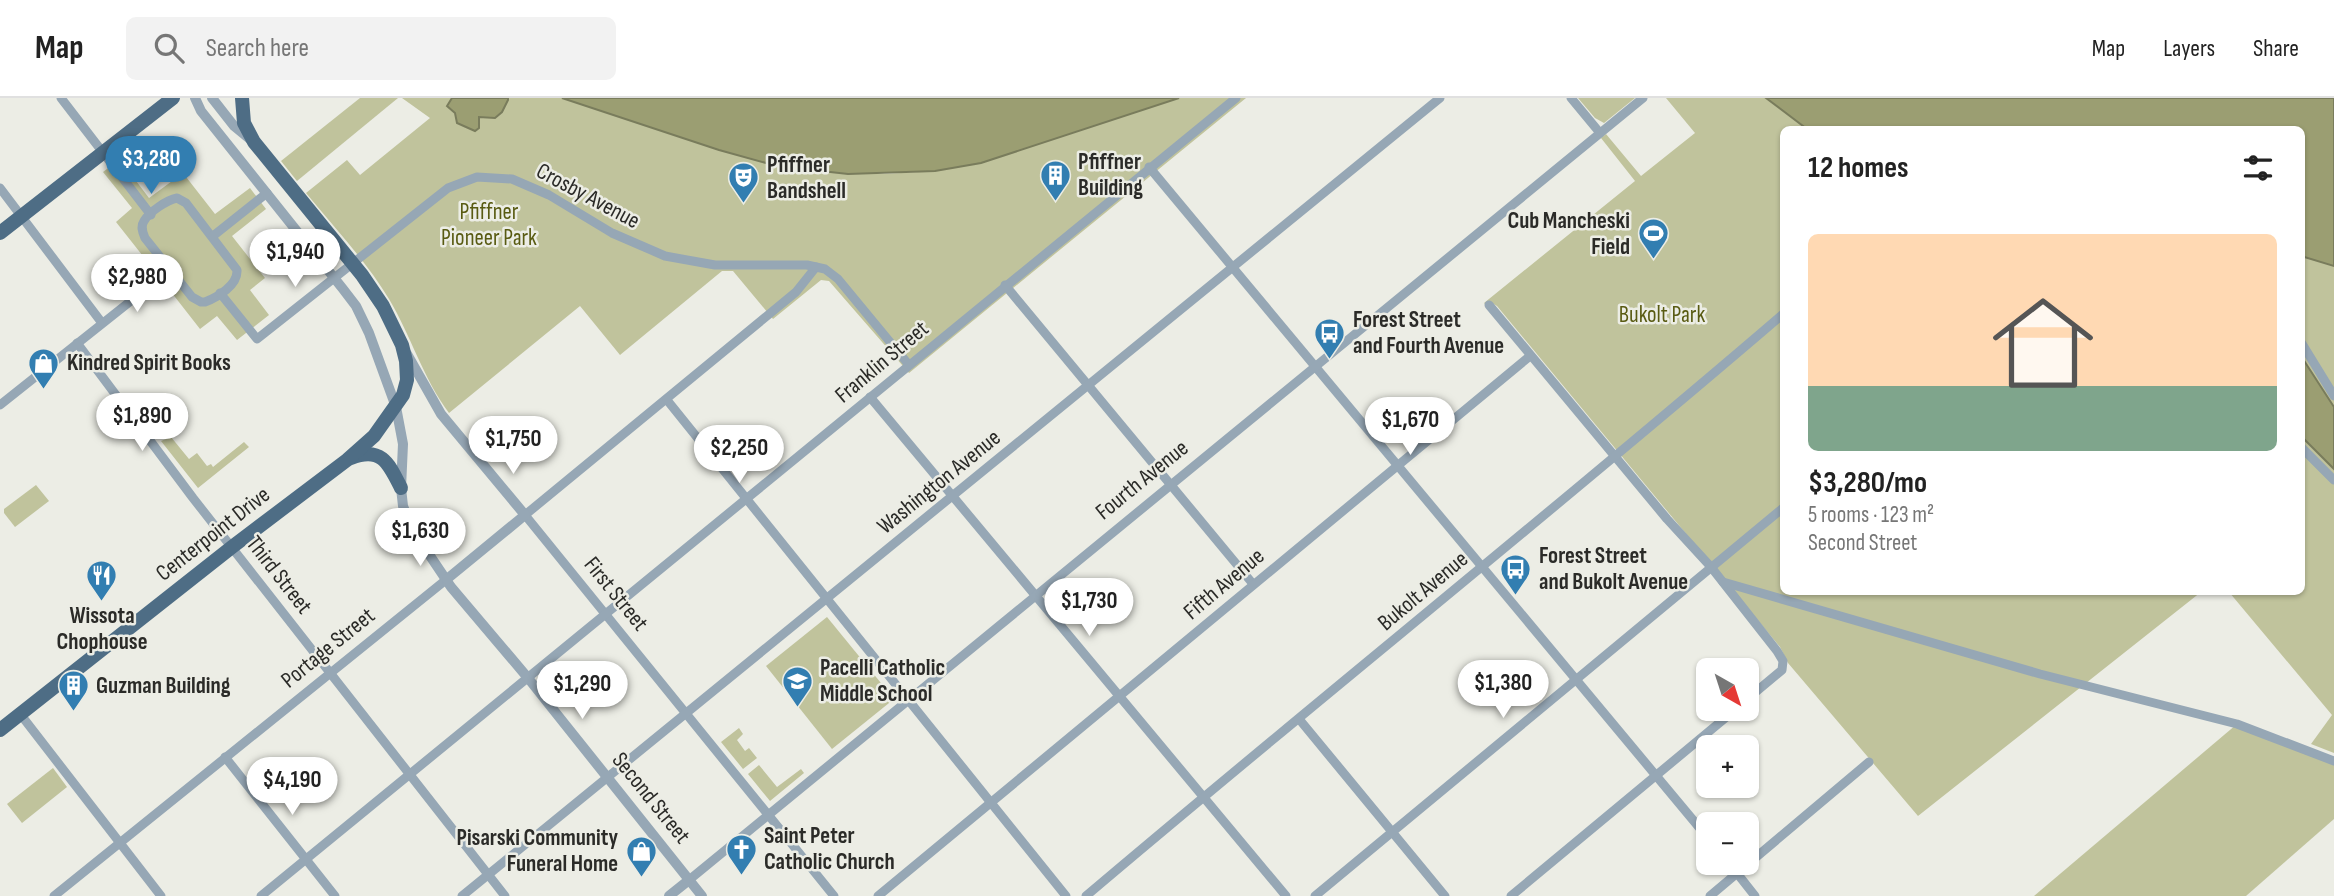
<!DOCTYPE html>
<html lang="en">
<head>
<meta charset="utf-8">
<style>
  :root { --surface:#fff; --page:#f2f2f2; --text:#222; --muted:#767676; --line:#e0e0e0; --accent:#327eb1 }
  body { margin:0; font-family:"Sofia Sans Condensed",sans-serif; background:var(--page); color:var(--text); height:100vh; display:flex; flex-direction:column; font-size:26px; white-space:nowrap }
  * { box-sizing:border-box; margin:0 }
  p { font-size:23px; color:var(--muted) }
  .icon { flex:none; width:38px; height:38px; fill:none; stroke:currentColor; stroke-width:2; stroke-linecap:round; stroke-linejoin:round }
  .map { position:relative; flex:1; overflow:hidden }
  .sheet { position:absolute; left:1780px; top:28px; width:525px; height:469px; display:flex; flex-direction:column; background:var(--surface); border-radius:10px; box-shadow:0 2px 5px #0004 }
  .sheet>* { flex:none }
  .needle { width:46px; rotate:141deg }
  .tools { position:absolute; left:1696px; top:560px; display:grid; gap:14px }
  .tools a { display:grid; place-items:center; width:63px; height:63px; border-radius:10px; background:var(--surface); box-shadow:0 2px 5px #0004; font-size:35px }
  .price { position:absolute; translate:-50% -60px; padding:0 16px; border-radius:24px; background:#fff; color:#222; font-size:23px; line-height:46px; filter:drop-shadow(0 2px 4px #0008) }
  .price::after { content:''; position:absolute; left:50%; top:42px; width:21px; height:16px; margin-left:-10px; background:inherit; clip-path:polygon(0 0,100% 0,50% 100%) }
  .price.selected { background:var(--accent); color:#fff }
  ul { padding:0; list-style:none }
  li { display:grid; align-content:center; gap:14px; height:371px; padding:0 28px }
  li+li { border-top:2px solid var(--line) }
  li span { display:grid; place-items:center; height:217px; border-radius:10px; color:#555 }
  li>.icon { margin-inline-start:auto }
  span .icon { width:126px; height:126px; fill:#fffc; stroke-width:1 }
  li b { font-size:30px }
  h2 { display:flex; justify-content:space-between; align-items:center; height:84px; padding:0 28px; font-size:30px }
  header { display:flex; align-items:center; gap:42px; box-sizing:border-box; height:98px; padding:0 35px; background:var(--surface); border-bottom:2px solid var(--line) }
  header strong { font-size:33px }
  nav { display:flex; gap:38px; margin-inline-start:auto; font-size:24px }
  .search { width:490px; height:63px; background:var(--page); display:flex; align-items:center; gap:18px; box-sizing:border-box; padding:0 24px; border-radius:10px; color:var(--muted); font-size:26px }
  .map>svg:first-child { display:block }
  .green { fill:#c0c39c }
  .water { fill:#9b9e72; stroke:#797c5c; stroke-width:2 }
  .lines { fill:none; stroke-linecap:round; stroke-linejoin:round }
  .minor { stroke:#96a7b5; stroke-width:9 }
  .tertiary { stroke:#96a7b5; stroke-width:10 }
  .primary { stroke:#4e6d85; stroke-width:14 }
  .labels { text-anchor:middle; dominant-baseline:central; stroke-width:5; stroke-linejoin:round; paint-order:stroke }
  .poi-label { font-size:23px; font-weight:bold; fill:#2b2b28; stroke:#ecede5; text-anchor:start }
  .street-label { font-size:23px; fill:#2b2b28; stroke:#ecede5 }
  .park-label { font-size:23px; fill:#595b12; stroke:#ecede5 }
</style>
</head>
<body>
<header>
<strong>Map</strong>
<div class="search"><svg class="icon" aria-label="search" viewBox="0 0 24 24"><circle cx="10" cy="10" r="6"/><path d="M15 15l6 6"/></svg>Search here</div>
<nav><a>Map</a><a>Layers</a><a>Share</a></nav>
</header>
<div class="map">
<svg width="2334" height="798" viewBox="0 0 2334 798">
  <rect width="100%" height="100%" fill="#ecede5"/>
  <!-- green -->
  <g class="green">
    <path d="M360,0h38l-101,83 -16,-20z"/>
    <path d="M402,0h160l157,52 58,16 36,5 35,3h36l51,-3 46,-9 198,-64h67l-337,275 -80,-92 -8,-1 -48,39 -40,-48h-11l-102,84 -40,-49 -131,107c-26,-35 -38,-77 -60,-114 -23,-38 -55,-72 -83,-106l41,-33 13,15 70,-57z"/>
    <path d="M1578,0h57l-31,25 -9,-5z"/>
    <path d="M1666,0h100l41,31 -24,1v462h418l-283,224 -130,-153 -8,-16 -283,-341 -5,-3 -6,2 -2,-2 151,-122 -34,-43 5,-4 35,42 54,-43z"/>
    <path d="M136,49l11,13 -17,13 19,25 34,-25 32,41 35,-26 16,21 -34,27 33,42 -15,12 19,25 -32,25 -20,-24 -17,13 -32,-41 -4,2 -18,-22 4,-3 -34,-43 16,-14 -29,-36z"/>
    <path d="M2301,158l33,10v141l-33,-51z"/>
    <path d="M2301,338l33,33v284l-23,-9 21,-29 -103,-123h72z"/>
    <path d="M171,339l18,22 8,-6 10,13 4,-2 2,3 31,-25 5,5 -51,41 -37,-47z"/>
    <path d="M36,387l13,16 -34,26 -11,-14v-4z"/>
    <path d="M827,519l67,82 -62,50 -66,-83z"/>
    <path d="M2237,626l97,41v54l-88,77h-212z"/>
    <path d="M739,630l4,6 -6,6 8,11 4,-3 8,10 -14,11 -22,-27z"/>
    <path d="M759,667l18,22 24,-18 3,4 -34,28 -22,-27z"/>
    <path d="M53,670l14,19 -45,36 -15,-19z"/>
  </g>
  <!-- water -->
  <g class="water">
    <path d="M452,0h56v2l-6,12 -7,6 -16,-1v11l-4,3 -18,-8 -2,-10 -8,-7z"/>
    <path d="M562,0h617l-198,65 -46,8 -87,3 -71,-8 -58,-16z"/>
    <path d="M1766,0h568v168l-33,-10v-126l-494,-1z"/>
    <path d="M2301,258l33,51v62l-33,-33z"/>
  </g>
  <g class="lines">
    <!-- minor -->
    <g class="minor">
      <path d="M61,0l90,117"/>
      <path d="M1571,0l29,35"/>
      <path d="M1149,69l559,671"/>
      <path d="M0,90l102,135"/>
      <path d="M177,100l9,5 51,67c1,15 -19,27 -32,32h-4l-9,-5 -47,-59c-2,-5 -5,-11 -1,-17 5,-9 23,-21 33,-23z"/>
      <path d="M213,138l54,-43"/>
      <path d="M816,169l-20,25 -271,223 309,381"/>
      <path d="M1005,187l248,299"/>
      <path d="M220,195l37,46 191,-151 29,-11 35,2 37,16 63,38 53,23 50,9h92l18,4 13,10 71,86"/>
      <path d="M1489,207l178,214 44,48 66,84 6,10 -1,9 -36,30"/>
      <path d="M2301,244l33,54"/>
      <path d="M77,245l116,155 312,398"/>
      <path d="M870,299l416,499"/>
      <path d="M667,302l399,496"/>
      <path d="M0,307l171,-136"/>
      <path d="M2301,349l33,33"/>
      <path d="M1723,484l317,92 197,50 97,37"/>
      <path d="M21,617l140,181"/>
      <path d="M1299,621l146,177"/>
      <path d="M225,659l110,139"/>
      <path d="M1729,765l26,33"/>
      <path d="M689,782l954,-782"/>
      <path d="M54,798l393,-317"/>
      <path d="M261,798l975,-798"/>
      <path d="M462,798l978,-798"/>
      <path d="M878,798l652,-540"/>
      <path d="M1086,798c231,-196 468,-385 697,-582"/>
      <path d="M1315,798l468,-388"/>
      <path d="M1511,798l225,-187"/>
      <path d="M1710,798l159,-134"/>
    </g>
    <!-- tertiary -->
    <g class="tertiary">
      <path d="M195,0l6,13 142,178 13,17 13,27 27,74 7,37 -2,44 2,18 9,23 39,58 77,91 174,218"/>
      <path d="M212,0l22,28 17,14"/>
      <path d="M407,256l34,60 84,101 -78,64"/>
      <path d="M669,798l20,-16"/>
    </g>
    <!-- primary -->
    <g class="primary">
      <path d="M0,135l173,-135"/>
      <path d="M351,360c31,-12 38,6 50,30"/>
      <path d="M0,632l232,-183 115,-87 27,-24 29,-41 4,-15 -1,-19 -4,-16 -19,-39 -21,-31 -108,-133 -10,-19 -2,-25"/>
    </g>
  </g>
  <!-- icons -->
  <defs>
    <symbol id="building-pin" viewBox="-11 -11 22 30"><path d="M0 17L-7.5 6A9.5 9.5 0 1 1 7.5 6Z" fill="#327eb1" stroke="#ecede5"/><path d="M-4-6H4V6H1V3H-1V6H-4ZM-2.5-4.3h1.7v1.8h-1.7ZM.8-4.3h1.7v1.8H.8ZM-2.5-1h1.7V.8h-1.7ZM.8-1h1.7V.8H.8Z" fill="#fff"/></symbol>
    <symbol id="theatre-pin" viewBox="-11 -11 22 30"><path d="M0 17L-7.5 6A9.5 9.5 0 1 1 7.5 6Z" fill="#327eb1" stroke="#ecede5"/><path d="M-5-5.5Q0-4 5-5.5V0Q5 5 0 6Q-5 5-5 0ZM-3.3-2.5H-1v1.5H-3.3ZM1-2.5H3.3v1.5H1ZM-2.8 1Q0 5.5 2.8 1Z" fill="#fff"/></symbol>
    <symbol id="stadium-pin" viewBox="-11 -11 22 30"><path d="M0 17L-7.5 6A9.5 9.5 0 1 1 7.5 6Z" fill="#327eb1" stroke="#ecede5"/><path d="M0-5a6.5 5 0 1 0 0 10a6.5 5 0 1 0 0-10ZM-3.5-1.8h7v3.6h-7Z" fill="#fff"/></symbol>
    <symbol id="bus-pin" viewBox="-11 -11 22 30"><path d="M0 17L-7.5 6A9.5 9.5 0 1 1 7.5 6Z" fill="#327eb1" stroke="#ecede5"/><path d="M-5-6H5V4H4V6H2V4H-2V6H-4V4H-5ZM-3.5-4V0h7V-4ZM-3.5 1.2v1.5H-2V1.2ZM2 1.2v1.5H3.5V1.2Z" fill="#fff"/></symbol>
    <symbol id="shop-pin" viewBox="-11 -11 22 30"><path d="M0 17L-7.5 6A9.5 9.5 0 1 1 7.5 6Z" fill="#327eb1" stroke="#ecede5"/><path d="M-5-2.5h2.3a2.7 3.5 0 0 1 5.4 0H5L5.5 6h-11ZM-1.5-2.5h3a1.5 2.3 0 0 0-3 0Z" fill="#fff"/></symbol>
    <symbol id="restaurant-pin" viewBox="-11 -11 22 30"><path d="M0 17L-7.5 6A9.5 9.5 0 1 1 7.5 6Z" fill="#327eb1" stroke="#ecede5"/><path d="M-5-6h1v4h1v-4h1v4h1v-4h1v5L-1.5 .5V6h-2V.5L-5-1ZM5-6V6H3V1.5H1.5Q1.5-4 5-6Z" fill="#fff"/></symbol>
    <symbol id="school-pin" viewBox="-11 -11 22 30"><path d="M0 17L-7.5 6A9.5 9.5 0 1 1 7.5 6Z" fill="#327eb1" stroke="#ecede5"/><path d="M0-5L7-2L0 1L-7-2ZM-4 1L0 2.5L4 1V4Q0 6-4 4Z" fill="#fff"/></symbol>
    <symbol id="church-pin" viewBox="-11 -11 22 30"><path d="M0 17L-7.5 6A9.5 9.5 0 1 1 7.5 6Z" fill="#327eb1" stroke="#ecede5"/><path d="M-1.2-6h2.4v3.5h3.3v2.4h-3.3V6h-2.4V-.1h-3.3v-2.4h3.3Z" fill="#fff"/></symbol>
  </defs>
  <g fill-rule="evenodd">
    <use href="#building-pin" x="1038" y="60" width="35" height="47"/>
    <use href="#theatre-pin" x="726" y="62" width="35" height="47"/>
    <use href="#stadium-pin" x="1636" y="118" width="35" height="47"/>
    <use href="#bus-pin" x="1312" y="218" width="35" height="47"/>
    <use href="#shop-pin" x="26" y="248" width="35" height="47"/>
    <use href="#bus-pin" x="1498" y="454" width="35" height="47"/>
    <use href="#restaurant-pin" x="84" y="460" width="35" height="47"/>
    <use href="#school-pin" x="780" y="566" width="35" height="47"/>
    <use href="#building-pin" x="56" y="570" width="35" height="47"/>
    <use href="#church-pin" x="724" y="734" width="35" height="47"/>
    <use href="#shop-pin" x="624" y="736" width="35" height="47"/>
  </g>
  <g class="labels">
    <!-- poi labels -->
    <g class="poi-label">
      <text x="1078" y="64">Pfiffner<tspan x="1078" dy="26">Building</tspan></text>
      <text x="767" y="67">Pfiffner<tspan x="767" dy="26">Bandshell</tspan></text>
      <text x="1630" y="123" text-anchor="end">Cub Mancheski<tspan x="1630" dy="26">Field</tspan></text>
      <text x="1353" y="222">Forest Street<tspan x="1353" dy="26">and Fourth Avenue</tspan></text>
      <text x="67" y="265">Kindred Spirit Books</text>
      <text x="1539" y="458">Forest Street<tspan x="1539" dy="26">and Bukolt Avenue</tspan></text>
      <text x="102" y="518" text-anchor="middle">Wissota<tspan x="102" dy="26">Chophouse</tspan></text>
      <text x="820" y="570">Pacelli Catholic<tspan x="820" dy="26">Middle School</tspan></text>
      <text x="96" y="588">Guzman Building</text>
      <text x="764" y="738">Saint Peter<tspan x="764" dy="26">Catholic Church</tspan></text>
      <text x="618" y="740" text-anchor="end">Pisarski Community<tspan x="618" dy="26">Funeral Home</tspan></text>
    </g>
    <!-- street labels -->
    <g class="street-label">
      <text transform="translate(588 98) rotate(28)">Crosby Avenue</text>
      <text transform="translate(882 264) rotate(-40)">Franklin Street</text>
      <text transform="translate(1142 382) rotate(-39)">Fourth Avenue</text>
      <text transform="translate(939 384) rotate(-39)">Washington Avenue</text>
      <text transform="translate(213 436) rotate(-38)">Centerpoint Drive</text>
      <text transform="translate(279 477) rotate(52)">Third Street</text>
      <text transform="translate(1224 486) rotate(-40)">Fifth Avenue</text>
      <text transform="translate(1423 493) rotate(-40)">Bukolt Avenue</text>
      <text transform="translate(616 496) rotate(51)">First Street</text>
      <text transform="translate(328 550) rotate(-39)">Portage Street</text>
      <text transform="translate(651 700) rotate(51)">Second Street</text>
    </g>
    <!-- park labels -->
    <g class="park-label">
      <text x="489" y="114">Pfiffner<tspan x="489" dy="26">Pioneer Park</tspan></text>
      <text x="1662" y="217">Bukolt Park</text>
    </g>
  </g>
</svg>
<div class="tools">
<a><svg class="needle" viewBox="-14 -14 28 28"><path d="M0-13l5 13h-10z" fill="#e53935"/><path d="M0 13l5-13h-10z" fill="#767676"/></svg></a>
<a>+</a>
<a>−</a>
</div>
<b class="price selected" style="left:151px;top:98px">$3,280</b>
<b class="price" style="left:295px;top:191px">$1,940</b>
<b class="price" style="left:137px;top:216px">$2,980</b>
<b class="price" style="left:142px;top:355px">$1,890</b>
<b class="price" style="left:1410px;top:359px">$1,670</b>
<b class="price" style="left:513px;top:378px">$1,750</b>
<b class="price" style="left:739px;top:387px">$2,250</b>
<b class="price" style="left:420px;top:470px">$1,630</b>
<b class="price" style="left:1089px;top:540px">$1,730</b>
<b class="price" style="left:1503px;top:622px">$1,380</b>
<b class="price" style="left:582px;top:623px">$1,290</b>
<b class="price" style="left:292px;top:719px">$4,190</b>
<section class="sheet">
<h2>12 homes<svg class="icon" aria-label="filters" viewBox="0 0 24 24"><path d="M4 7h16M4 17h16"/><circle cx="9" cy="7" r="2"/><circle cx="15" cy="17" r="2"/></svg></h2>
<ul>
<li><span style="background:linear-gradient(#ffd9b3 70%,#7fa58c 0)"><svg class="icon" aria-label="home" viewBox="0 0 24 24"><path d="M3 11l9-7 9 7M6 9v11h12V9"/></svg></span><div><b>$3,280/mo</b><p>5 rooms · 123 m²</p><p>Second Street</p></div></li>
</ul>
</section>
</div>
</body>
</html>
